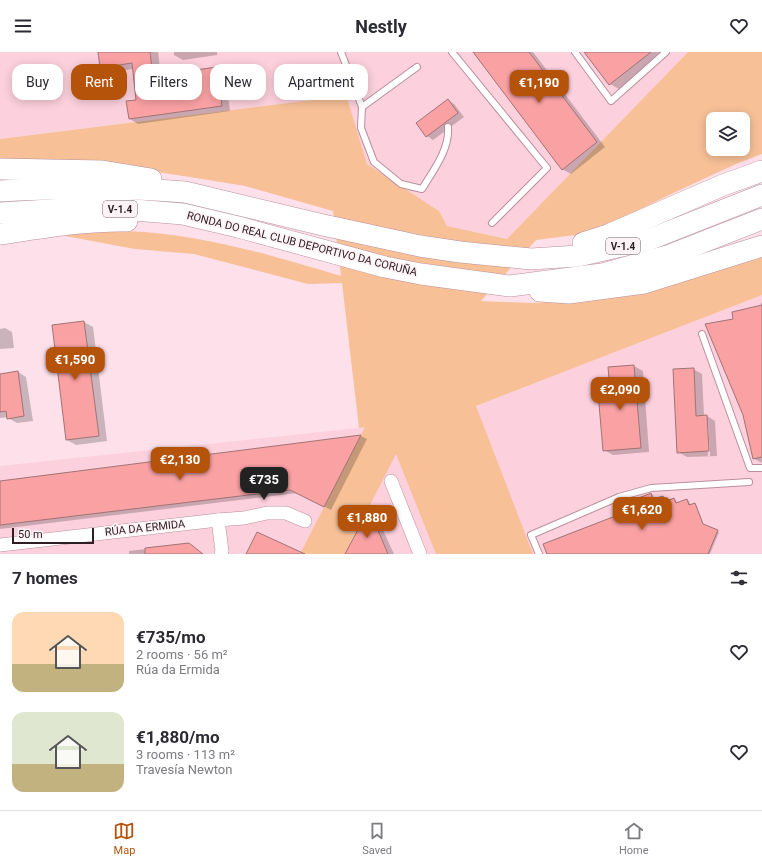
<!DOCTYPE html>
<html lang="en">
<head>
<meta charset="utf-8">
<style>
  :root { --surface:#fff; --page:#f7f7f7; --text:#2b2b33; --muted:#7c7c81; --line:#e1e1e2; --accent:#b45309 }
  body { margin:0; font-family:Roboto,sans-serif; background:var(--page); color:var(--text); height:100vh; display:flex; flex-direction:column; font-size:15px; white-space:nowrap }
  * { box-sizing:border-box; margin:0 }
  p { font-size:13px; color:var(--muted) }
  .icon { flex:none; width:22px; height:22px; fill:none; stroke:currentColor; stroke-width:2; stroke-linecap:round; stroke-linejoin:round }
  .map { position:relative; height:502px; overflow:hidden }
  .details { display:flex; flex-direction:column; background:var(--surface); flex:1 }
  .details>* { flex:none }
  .banner { position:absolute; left:12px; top:12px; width:400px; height:36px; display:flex; gap:8px }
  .tools { position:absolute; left:706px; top:60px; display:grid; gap:8px }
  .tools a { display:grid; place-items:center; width:44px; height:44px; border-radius:8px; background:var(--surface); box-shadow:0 2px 10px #0003; font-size:20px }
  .scale { position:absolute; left:12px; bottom:10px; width:82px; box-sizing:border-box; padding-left:4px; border:2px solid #2e1d23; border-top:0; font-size:11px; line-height:14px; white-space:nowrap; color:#2e1d23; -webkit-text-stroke:3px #fdf3f6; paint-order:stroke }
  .price { position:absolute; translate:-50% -34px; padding:0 9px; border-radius:8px; background:var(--accent); color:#fff; font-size:13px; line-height:26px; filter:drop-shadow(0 1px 2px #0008) }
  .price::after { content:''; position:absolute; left:50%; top:24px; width:12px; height:9px; margin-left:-6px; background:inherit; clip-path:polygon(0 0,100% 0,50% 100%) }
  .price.on { background:#222; color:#fff }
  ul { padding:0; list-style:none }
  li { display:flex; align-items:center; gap:12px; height:100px; padding:0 12px }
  li span { display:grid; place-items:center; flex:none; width:112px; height:80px; border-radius:12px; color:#555 }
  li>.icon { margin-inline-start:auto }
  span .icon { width:48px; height:48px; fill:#fffc; stroke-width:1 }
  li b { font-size:17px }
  h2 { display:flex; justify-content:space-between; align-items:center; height:48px; padding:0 12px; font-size:17px }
  .chip { padding:0 14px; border-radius:12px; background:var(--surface); box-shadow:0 2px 10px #0003; font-size:14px; line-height:36px }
  .chip.on { background:var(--accent); color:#fff }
  header { display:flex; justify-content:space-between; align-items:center; height:52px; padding:0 12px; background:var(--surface); font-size:18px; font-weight:700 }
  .menu { display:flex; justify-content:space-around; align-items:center; height:56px; border-top:1px solid var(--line); background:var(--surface); font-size:11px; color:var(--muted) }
  .menu a { display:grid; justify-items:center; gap:2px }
  .menu .on { color:var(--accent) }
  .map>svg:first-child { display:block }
  .built { fill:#fcd0dd }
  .green { fill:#f7c097; fill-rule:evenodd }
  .shadow { fill:#0003; fill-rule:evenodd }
  .building { fill:#faa1a4; stroke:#a07475 }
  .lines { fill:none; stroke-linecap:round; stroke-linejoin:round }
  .service-casing { stroke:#ba8f9d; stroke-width:8 }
  .minor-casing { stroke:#ba8f9d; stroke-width:14 }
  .trunk-casing { stroke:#ba8f9d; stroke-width:22 }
  .service { stroke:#fff; stroke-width:6 }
  .minor { stroke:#fff; stroke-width:13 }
  .trunk { stroke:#fff; stroke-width:21 }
  .labels { text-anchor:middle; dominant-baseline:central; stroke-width:3.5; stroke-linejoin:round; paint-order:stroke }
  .shield { fill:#fdf3f6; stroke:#6c5d62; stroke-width:1 }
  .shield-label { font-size:10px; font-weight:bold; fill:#2e1d23 }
  .street-label { font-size:11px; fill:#2e1d23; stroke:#fdf3f6 }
</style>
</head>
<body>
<header><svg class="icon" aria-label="menu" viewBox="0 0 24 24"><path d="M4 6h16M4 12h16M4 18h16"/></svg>Nestly<svg class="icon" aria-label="heart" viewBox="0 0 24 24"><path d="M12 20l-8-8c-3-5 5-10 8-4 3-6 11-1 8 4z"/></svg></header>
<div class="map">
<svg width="762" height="502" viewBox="0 0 762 502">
  <rect width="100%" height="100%" fill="#fde0e9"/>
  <!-- built -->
  <g class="built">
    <path d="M0,0h688l-181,187 -60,-13 -8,-15 -72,-47 -22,-73 -25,8 -320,40z"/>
    <path d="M762,243v259h-762v-88l359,-38 117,-22z"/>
  </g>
  <!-- green -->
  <path class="green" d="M688,0h74v102l-24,9 -69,32 -65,32 -21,7 -47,6 -55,61 51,2 39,-2 191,-48v42l-286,111 57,148h-97l-40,-100 -51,100h-45l65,-127 -6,1 -17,-145 -34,1 -114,-30 -59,-5 -75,-14c22,-3 44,-5 67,-4 73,3 144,24 214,45l-8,-65 -88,-25 -55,-9 -80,-12 -110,-4v-22l320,-40 25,-8 22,73 72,47 8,15 60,13zM713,67h30v30h-30z"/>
  <!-- shadow -->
  <g class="shadow">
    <path d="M99,0h59l3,24 56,-8 8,5 5,38 -92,13 -8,-5 8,-18 -5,-32 -23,3 -9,-5z"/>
    <path d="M174,0h43v3l-34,5 -9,-5z"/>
    <path d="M475,0h58l72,95 -34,27 -9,-5z"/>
    <path d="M586,0h80l-47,37 -9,-5z"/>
    <path d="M448,48l6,4 10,13 -31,23 -6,-4z"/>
    <path d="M762,250v161l-9,-5 -19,-139 27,-12v-4z"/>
    <path d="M84,270l9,5 14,114 -31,4 -9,-5z"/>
    <path d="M5,276l7,4 2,16 -14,1v-20z"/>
    <path d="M634,314l9,5 6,81 -36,3 -9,-5 7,-58z"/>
    <path d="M693,317l9,5 2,42h3l8,5 2,35 -30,1 -9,-5zM706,368h2l2,36h-2z"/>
    <path d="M18,320l8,5 7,44 -16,2 -9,-5v-1l-8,1v-43z"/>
    <path d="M361,384l6,3 -36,71 -33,-17 -298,36v-47z"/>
    <path d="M651,442l2,1 1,5 9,-3 1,1 2,4 8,-3 2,1 1,4 10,-4 2,1 1,4 5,-1 1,1 8,20 15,7 -9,22h-162l71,-39z"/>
    <path d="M369,458l7,5 18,39h-48z"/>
    <path d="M188,492l15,10h-74v-3z"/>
  </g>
  <!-- building -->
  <g class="building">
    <path d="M98,0h52l3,24 64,-9 5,39 -93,13 -3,-18 10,-1 -4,-37 -32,5z"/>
    <path d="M473,0h56l68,90 -35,28z"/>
    <path d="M584,0h67l-42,33z"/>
    <path d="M448,47l10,14 -32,24 -10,-14z"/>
    <path d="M762,253v152l-9,2 -10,-44 -38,-91 28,-5 -1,-7z"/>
    <path d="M84,269l15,115 -33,4 -14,-115z"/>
    <path d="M634,313l7,83 -38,3 -5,-59 12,-1 -2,-24z"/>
    <path d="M694,316l2,48 11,-1 2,36 -32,2 -4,-84z"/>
    <path d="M18,319l6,45 -17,3 -1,-8 -6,1v-38z"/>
    <path d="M361,383l-37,72 -34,-17 -290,35v-44z"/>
    <path d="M651,441l2,6 10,-3 2,6 9,-4 2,5 11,-4 2,6 6,-2 8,21 15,6 -10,24h-161l-4,-10 75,-29 1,-9z"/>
    <path d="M369,457l19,45h-43z"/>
    <path d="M257,480l48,22h-59z"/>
    <path d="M189,491l14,11h-58v-6z"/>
  </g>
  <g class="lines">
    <defs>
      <g id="service">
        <path d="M341,0l21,55 -1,21 13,34 27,22 21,5c11,-18 28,-40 26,-62"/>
        <path d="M452,0l95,116 -55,55"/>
        <path d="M575,0l36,49 55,-49"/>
        <path d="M362,55l55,-40"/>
        <path d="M702,282l48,134h12"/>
        <path d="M539,502l-8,-19 88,-38 32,-9 98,-6"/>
      </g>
      <g id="minor">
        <path d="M391,429l29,73"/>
        <path d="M218,468l26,-2 23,-5h19l19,8"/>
        <path d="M0,493l218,-25 4,31 -1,3"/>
      </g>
      <g id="trunk">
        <path d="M0,117l102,2 49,8"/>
        <path d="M0,139c62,-3 124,-4 185,1l138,33 97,21 40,6 71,7 47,-3 70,-16 114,-45"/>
        <path d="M0,161l98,-6 85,7 55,13 147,40 36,7 89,12 92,-12 68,-19 92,-36"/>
        <path d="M0,182c42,-6 85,-14 127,-13"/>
        <path d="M583,191l25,-8 115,-50 39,-14"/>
        <path d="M540,239l29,2 75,-10 118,-37"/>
      </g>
    </defs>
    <!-- service casing -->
    <use href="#service" class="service-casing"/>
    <!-- minor casing -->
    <use href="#minor" class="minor-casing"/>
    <!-- trunk casing -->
    <use href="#trunk" class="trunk-casing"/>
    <!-- service -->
    <use href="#service" class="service"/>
    <!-- minor -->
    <use href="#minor" class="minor"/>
    <!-- trunk -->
    <use href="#trunk" class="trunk"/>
  </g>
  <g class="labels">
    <!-- shield labels -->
    <g class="shield">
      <rect x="103" y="149" width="34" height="16" rx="3"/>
      <rect x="606" y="186" width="34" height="16" rx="3"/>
    </g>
    <g class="shield-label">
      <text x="120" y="157">V-1.4</text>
      <text x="623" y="194">V-1.4</text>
    </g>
    <!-- street labels -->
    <g class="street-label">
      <text transform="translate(302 192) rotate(14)">RONDA DO REAL CLUB DEPORTIVO DA CORUÑA</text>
      <text transform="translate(145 476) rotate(-6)">RÚA DA ERMIDA</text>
    </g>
  </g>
</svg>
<div class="tools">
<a><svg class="icon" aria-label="layers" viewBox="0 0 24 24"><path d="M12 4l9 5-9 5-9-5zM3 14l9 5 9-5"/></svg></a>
</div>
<div class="scale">50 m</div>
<b class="price" style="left:539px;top:52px">€1,190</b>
<b class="price" style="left:75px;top:329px">€1,590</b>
<b class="price" style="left:620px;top:359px">€2,090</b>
<b class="price" style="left:180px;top:429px">€2,130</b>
<b class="price on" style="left:264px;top:449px">€735</b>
<b class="price" style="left:642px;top:479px">€1,620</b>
<b class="price" style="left:367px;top:487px">€1,880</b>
<div class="banner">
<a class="chip">Buy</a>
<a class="chip on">Rent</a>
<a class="chip">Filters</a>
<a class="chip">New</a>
<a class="chip">Apartment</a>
</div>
</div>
<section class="details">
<h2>7 homes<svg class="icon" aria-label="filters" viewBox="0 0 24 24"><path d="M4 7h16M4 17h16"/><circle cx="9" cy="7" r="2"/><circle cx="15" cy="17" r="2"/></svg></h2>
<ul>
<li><span style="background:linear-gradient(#ffd9b3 65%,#c2b280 0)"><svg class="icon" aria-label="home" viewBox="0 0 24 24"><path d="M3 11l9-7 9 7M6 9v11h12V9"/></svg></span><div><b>€735/mo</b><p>2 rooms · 56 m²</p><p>Rúa da Ermida</p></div><svg class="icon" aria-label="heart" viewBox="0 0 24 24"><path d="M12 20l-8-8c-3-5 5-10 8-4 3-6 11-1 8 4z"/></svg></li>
<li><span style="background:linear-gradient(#dfe7d0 65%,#c2b280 0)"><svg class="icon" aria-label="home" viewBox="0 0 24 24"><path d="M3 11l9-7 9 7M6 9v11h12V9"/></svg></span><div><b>€1,880/mo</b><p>3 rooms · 113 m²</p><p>Travesía Newton</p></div><svg class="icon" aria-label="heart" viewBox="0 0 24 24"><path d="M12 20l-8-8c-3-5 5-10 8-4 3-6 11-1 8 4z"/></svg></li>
</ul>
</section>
<nav class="menu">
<a class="on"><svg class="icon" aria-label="map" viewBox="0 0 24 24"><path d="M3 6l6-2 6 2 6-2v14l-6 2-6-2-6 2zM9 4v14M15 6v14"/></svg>Map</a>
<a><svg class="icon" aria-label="saved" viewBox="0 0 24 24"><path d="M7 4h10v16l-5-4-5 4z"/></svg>Saved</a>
<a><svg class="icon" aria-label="home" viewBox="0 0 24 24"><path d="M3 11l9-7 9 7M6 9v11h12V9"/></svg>Home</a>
</nav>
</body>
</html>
